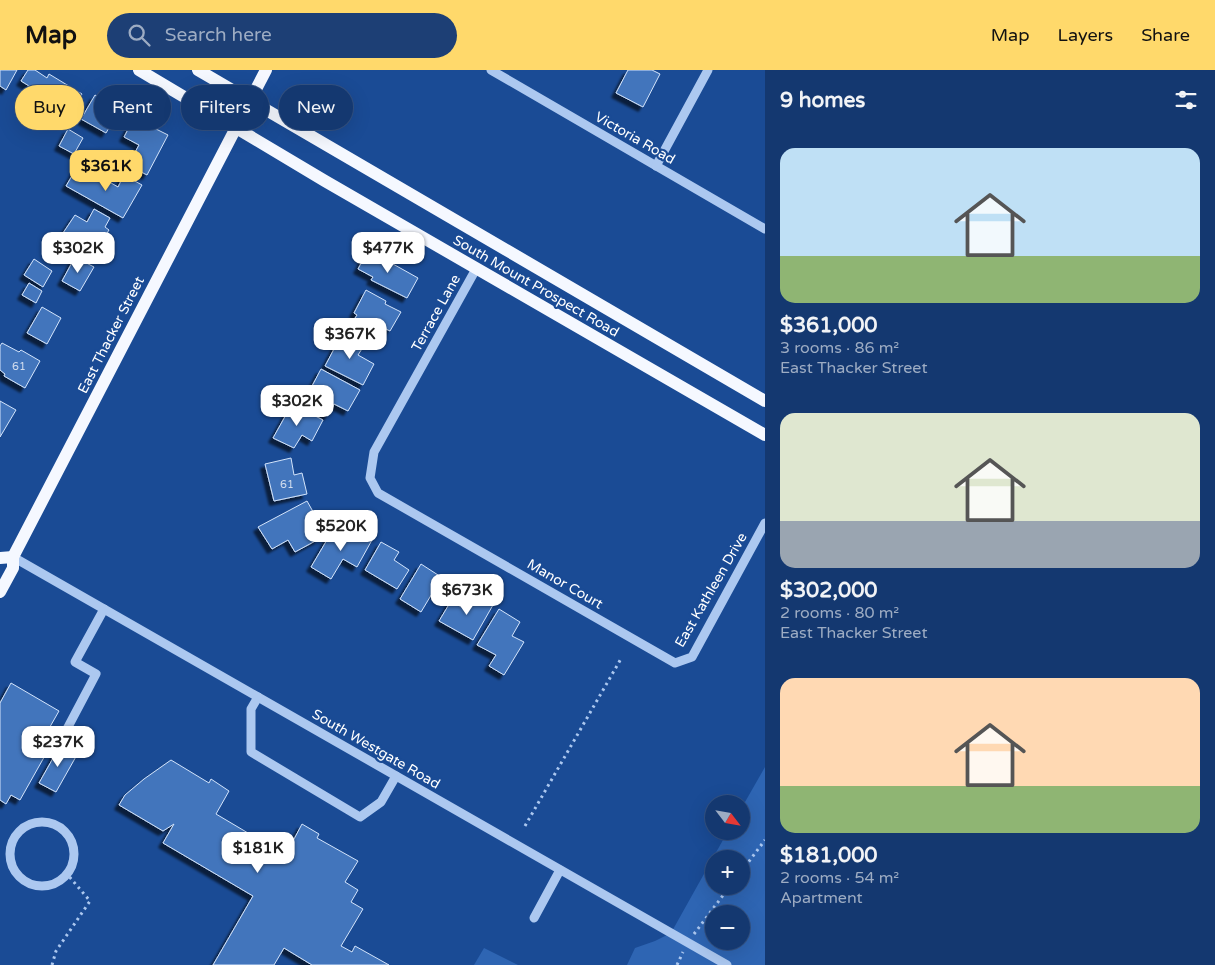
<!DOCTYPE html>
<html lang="en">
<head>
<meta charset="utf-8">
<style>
  :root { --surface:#143870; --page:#1d3f75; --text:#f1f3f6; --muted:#9dacc3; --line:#335283; --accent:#ffd96b }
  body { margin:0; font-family:"Varela Round",sans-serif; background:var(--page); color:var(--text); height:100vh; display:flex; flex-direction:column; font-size:19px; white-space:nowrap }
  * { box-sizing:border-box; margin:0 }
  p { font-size:16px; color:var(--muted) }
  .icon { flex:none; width:28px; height:28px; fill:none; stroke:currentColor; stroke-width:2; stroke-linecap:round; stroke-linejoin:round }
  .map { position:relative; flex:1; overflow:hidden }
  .sheet { display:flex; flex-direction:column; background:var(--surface); width:450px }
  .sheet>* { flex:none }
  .hud { position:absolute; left:15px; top:15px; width:475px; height:45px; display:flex; gap:10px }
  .needle { width:32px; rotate:121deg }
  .controls { position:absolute; left:705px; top:725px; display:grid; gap:10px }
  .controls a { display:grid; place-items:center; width:45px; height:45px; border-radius:50%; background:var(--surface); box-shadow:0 5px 20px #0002,0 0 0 1px var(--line); font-size:25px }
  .price { position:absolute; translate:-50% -42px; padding:0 11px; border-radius:10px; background:#fff; color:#222; font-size:16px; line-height:32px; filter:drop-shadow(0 1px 2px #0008) }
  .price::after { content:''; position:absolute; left:50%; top:30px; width:15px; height:11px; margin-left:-8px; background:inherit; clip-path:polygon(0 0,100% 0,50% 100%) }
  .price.selected { background:var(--accent); color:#111 }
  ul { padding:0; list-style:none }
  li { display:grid; align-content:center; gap:10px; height:265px; padding:0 15px }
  li span { display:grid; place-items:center; height:155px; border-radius:15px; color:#555 }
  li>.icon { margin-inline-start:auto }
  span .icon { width:90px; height:90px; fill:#fffc; stroke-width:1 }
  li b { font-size:21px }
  h2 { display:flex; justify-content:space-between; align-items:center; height:60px; padding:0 15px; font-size:21px }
  .tag { padding:0 18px; border-radius:22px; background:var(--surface); box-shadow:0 5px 20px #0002,0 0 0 1px var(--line); font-size:18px; line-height:45px }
  .tag.selected { background:var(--accent); color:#111 }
  header { display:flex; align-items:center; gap:30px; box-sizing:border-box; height:70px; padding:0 25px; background:var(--accent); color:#111 }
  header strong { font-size:24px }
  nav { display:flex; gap:28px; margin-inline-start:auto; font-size:18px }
  .search { width:350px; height:45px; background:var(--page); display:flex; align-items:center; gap:12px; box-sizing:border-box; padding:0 18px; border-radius:28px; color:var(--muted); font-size:19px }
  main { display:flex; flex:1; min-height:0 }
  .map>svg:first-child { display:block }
  .green { fill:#2e65b3; fill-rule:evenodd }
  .building { fill:#4375bc; stroke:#d3e4fb; filter:url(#shadow) }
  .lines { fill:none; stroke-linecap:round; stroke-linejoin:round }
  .path { stroke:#acc8f0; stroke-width:3; stroke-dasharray:2.5 4; stroke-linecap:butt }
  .minor { stroke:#acc8f0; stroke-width:9 }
  .major { stroke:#f5f8ff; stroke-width:12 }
  .labels { text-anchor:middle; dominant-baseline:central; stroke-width:4.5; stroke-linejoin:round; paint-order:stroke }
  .number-label { font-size:11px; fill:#d0dcee }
  .street-label { font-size:14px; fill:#fff; stroke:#1a4b95 }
</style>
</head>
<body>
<header>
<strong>Map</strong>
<div class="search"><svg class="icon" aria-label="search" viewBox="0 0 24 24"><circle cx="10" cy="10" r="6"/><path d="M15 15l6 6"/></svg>Search here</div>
<nav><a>Map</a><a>Layers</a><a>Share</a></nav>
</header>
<main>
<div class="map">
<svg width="765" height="895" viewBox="0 0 765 895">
  <defs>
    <filter id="shadow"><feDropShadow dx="-4.5" dy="4.5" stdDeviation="1" flood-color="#0009"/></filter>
  </defs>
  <rect width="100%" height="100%" fill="#1a4b95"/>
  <!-- green -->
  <g class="green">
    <path d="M765,697v198h-138l8,-17 20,-7 16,-8 57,-102h13v-22zM714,789h27v27h-27zM714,844h27v27h-27z"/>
    <path d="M484,878l34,17h-44z"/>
  </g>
  <!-- building -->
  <g class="building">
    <path d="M0,0h17l-11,20 -6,-4z"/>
    <path d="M28,0h7l12,8 2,-4 33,20 -11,18 -50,-31z"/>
    <path d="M628,0h24l8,4 -17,33 -27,-14z"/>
    <path d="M95,25l25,14 -14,24 -25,-14z"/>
    <path d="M134,48l34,17 -21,40 -19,-10 11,-20 -15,-8z"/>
    <path d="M68,59l15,9 -9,16 -15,-8z"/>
    <path d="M76,99l21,12 2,-5 19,11 6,-12 18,10 -19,33 -57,-32z"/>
    <path d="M94,139l16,9 -5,9 4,3 -9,14 -3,-2 -7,12 -29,-18 14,-21 12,7z"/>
    <path d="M368,180l50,28 -11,20 -36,-18 2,-3 -15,-8z"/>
    <path d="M75,187l19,10 -14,24 -18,-10z"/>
    <path d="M34,189l18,12 -9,16 -19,-12z"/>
    <path d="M29,213l13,8 -6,12 -14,-8z"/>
    <path d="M366,220l20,11 -1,3 16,8 -11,19 -14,-7 -6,12 -20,-10 7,-11 -3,-2z"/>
    <path d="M42,237l19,11 -14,26 -20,-11z"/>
    <path d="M343,262l22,12 -7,11 16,9 -11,21 -38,-19z"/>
    <path d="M2,273l17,9 2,-2 19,11 -15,27 -21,-12 1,-2 -5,-4v-24z"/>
    <path d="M321,299l39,21 -12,21 -14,-7 -6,12 -25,-13z"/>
    <path d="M0,331l16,9 -16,27z"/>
    <path d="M292,334l31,16 -11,21 -10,-6 -8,13 -21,-10z"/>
    <path d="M291,388l3,17 8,-2 5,21 -33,7 -9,-37z"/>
    <path d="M307,431l13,23 -7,4 6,11 -24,13 -7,-12 -16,9 -14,-22z"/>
    <path d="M334,458l16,10 5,-9 17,11 -15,27 -14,-8 -12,20 -20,-12z"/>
    <path d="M381,472l18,10 -5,8 15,10 -12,19 -32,-19z"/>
    <path d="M421,494l31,20 -8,15 -11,-7 -12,20 -21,-13z"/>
    <path d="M472,523l21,12 -20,35 -34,-19 12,-20 12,7z"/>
    <path d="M499,539l21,13 -8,14 12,6 -20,33 -15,-9 7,-11 -19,-10z"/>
    <path d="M11,613l48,28 -20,35 8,6 -27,48 -9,-5 -5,9 -6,-4v-97z"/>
    <path d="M61,674l17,9 -22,39 -17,-9z"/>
    <path d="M171,690l38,23 2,-4 18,12 -13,23 64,38 8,-14 5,3 9,-17 17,10 -2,4 41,23 -13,21 13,8 -7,12 12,7 -22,37 11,6 3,-6 34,19h-77l-28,-17 -10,17h-61l40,-69 -90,-53 11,-19 -11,7 -44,-26 6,-10 19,-16z"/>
  </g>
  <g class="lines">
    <!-- path -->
    <g class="path">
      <path d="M525,756l97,-169"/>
      <path d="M741,802l24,-32"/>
      <path d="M694,864l36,-48"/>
      <path d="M52,895l4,-14 34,-50 -23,-27"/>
      <path d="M677,895l6,-13"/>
    </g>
    <!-- minor -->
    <g class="minor">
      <path d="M491,0l274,159"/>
      <path d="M656,96l52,-96"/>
      <path d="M476,199l-102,183 -4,26 8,15 297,170 17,-6 73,-134"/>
      <path d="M13,487l714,408"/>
      <path d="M258,627l-7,12v43l109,65 21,-15 15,-26"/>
      <path d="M59,674l37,-70 -21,-12 29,-53"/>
      <circle cx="42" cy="784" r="32"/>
      <path d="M534,848l26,-48"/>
    </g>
    <!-- major -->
    <g class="major">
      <path d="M139,0l186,111 440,254"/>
      <path d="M198,0l567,331"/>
      <path d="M0,488l13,-1"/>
      <path d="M0,522l13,-24v-11l253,-487"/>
    </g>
  </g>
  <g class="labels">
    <!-- number labels -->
    <g class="number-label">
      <text x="19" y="296">61</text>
      <text x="287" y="414">61</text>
    </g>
    <!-- street labels -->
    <g class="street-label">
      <text transform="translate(635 68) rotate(30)">Victoria Road</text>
      <text transform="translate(536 216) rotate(30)">South Mount Prospect Road</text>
      <text transform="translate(436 243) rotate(-61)">Terrace Lane</text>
      <text transform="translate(111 265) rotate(-63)">East Thacker Street</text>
      <text transform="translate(565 514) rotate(30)">Manor Court</text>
      <text transform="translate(711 520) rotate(-60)">East Kathleen Drive</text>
      <text transform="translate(376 679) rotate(30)">South Westgate Road</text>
    </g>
  </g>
</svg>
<div class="controls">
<a><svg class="needle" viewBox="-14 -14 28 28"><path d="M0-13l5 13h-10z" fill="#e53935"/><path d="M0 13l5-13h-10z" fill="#9dacc3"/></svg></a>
<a>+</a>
<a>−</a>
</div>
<b class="price selected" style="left:106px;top:122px">$361K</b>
<b class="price" style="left:78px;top:204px">$302K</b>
<b class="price" style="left:388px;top:204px">$477K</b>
<b class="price" style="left:350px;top:290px">$367K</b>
<b class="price" style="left:297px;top:357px">$302K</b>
<b class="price" style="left:341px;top:482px">$520K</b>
<b class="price" style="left:467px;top:546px">$673K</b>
<b class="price" style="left:58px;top:698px">$237K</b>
<b class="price" style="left:258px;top:804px">$181K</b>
<div class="hud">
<a class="tag selected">Buy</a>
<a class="tag">Rent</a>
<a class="tag">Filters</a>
<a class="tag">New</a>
</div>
</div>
<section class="sheet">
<h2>9 homes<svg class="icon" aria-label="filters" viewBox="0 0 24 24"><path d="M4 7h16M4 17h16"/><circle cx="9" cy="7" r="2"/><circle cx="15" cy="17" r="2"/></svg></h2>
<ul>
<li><span style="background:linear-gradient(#bfe0f5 70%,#8fb573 0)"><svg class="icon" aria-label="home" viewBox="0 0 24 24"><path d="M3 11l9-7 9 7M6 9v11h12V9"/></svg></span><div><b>$361,000</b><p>3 rooms · 86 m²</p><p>East Thacker Street</p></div></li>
<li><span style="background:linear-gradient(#dfe7d0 70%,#9aa5b1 0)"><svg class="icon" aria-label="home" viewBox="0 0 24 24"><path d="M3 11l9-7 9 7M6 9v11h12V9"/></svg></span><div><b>$302,000</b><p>2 rooms · 80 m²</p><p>East Thacker Street</p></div></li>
<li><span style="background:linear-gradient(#ffd9b3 70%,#8fb573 0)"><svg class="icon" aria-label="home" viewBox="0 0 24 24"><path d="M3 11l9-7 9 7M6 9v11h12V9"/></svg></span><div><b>$181,000</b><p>2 rooms · 54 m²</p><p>Apartment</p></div></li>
</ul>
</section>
</main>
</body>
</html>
